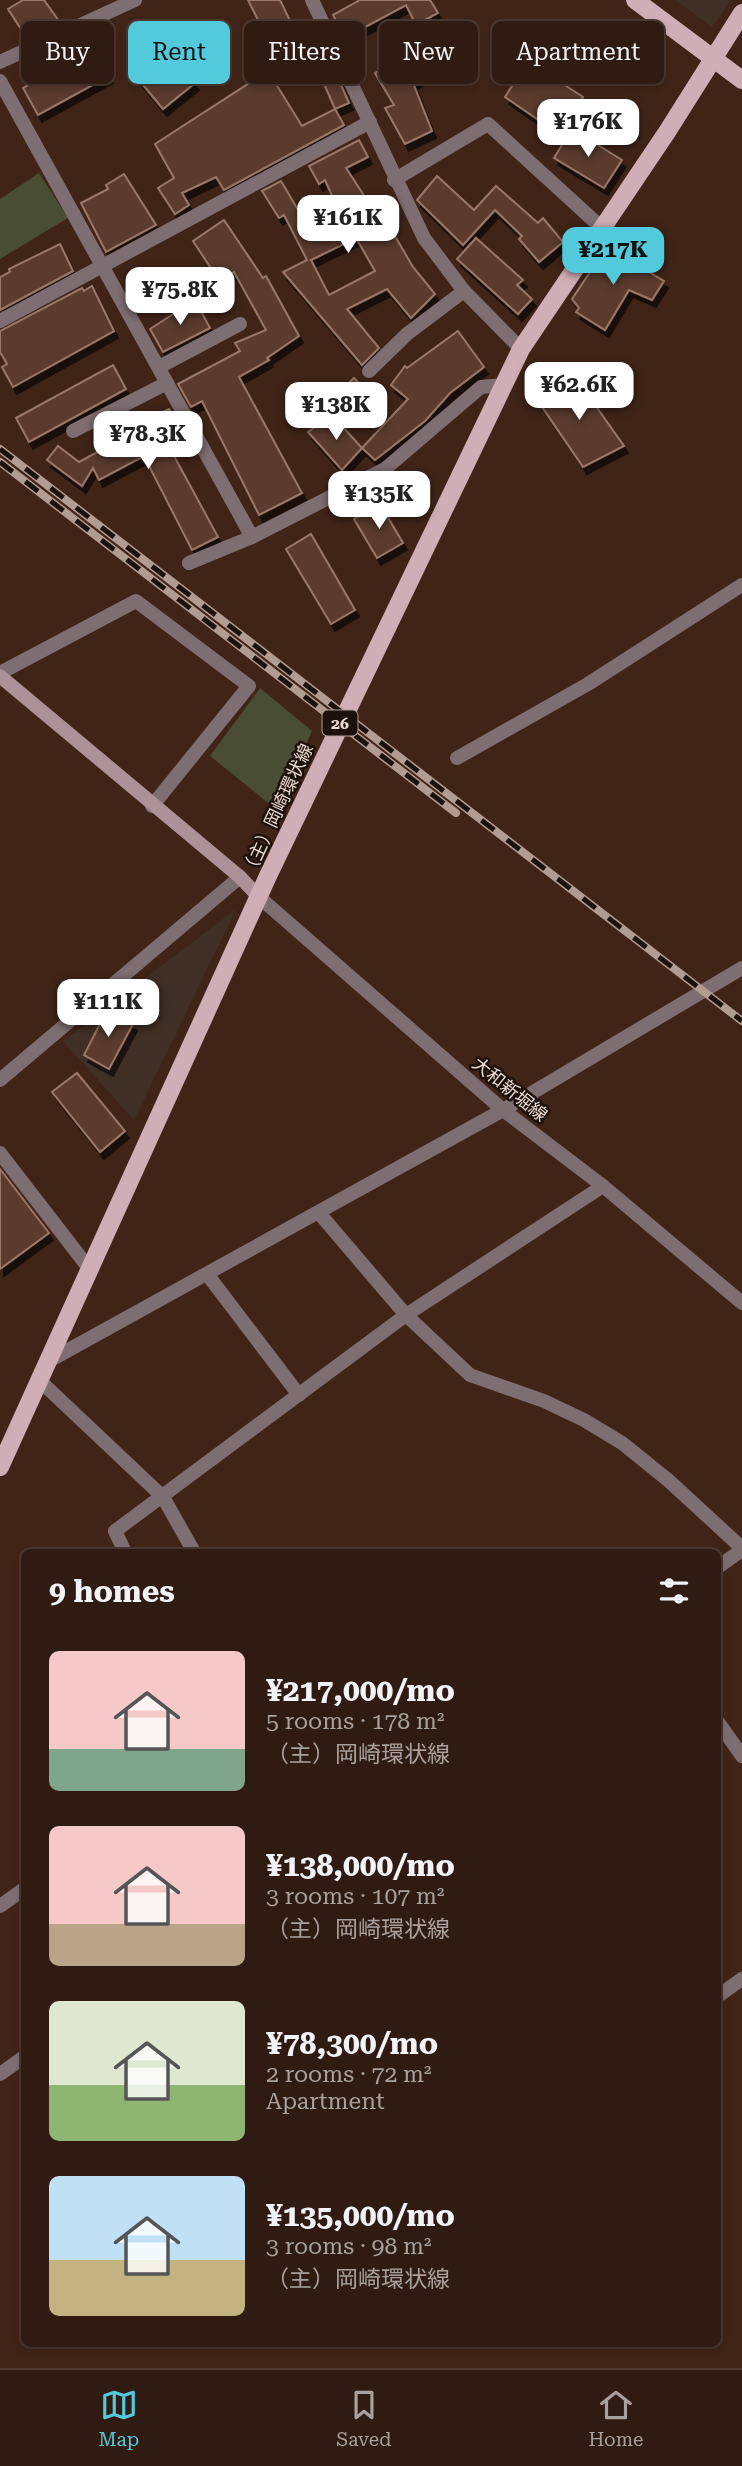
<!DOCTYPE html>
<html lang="en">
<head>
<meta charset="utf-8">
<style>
  :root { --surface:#301b12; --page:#38241b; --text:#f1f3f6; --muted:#a8a19f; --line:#4b3932; --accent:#53cadc }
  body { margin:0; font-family:"Roboto Serif","Noto Sans JP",serif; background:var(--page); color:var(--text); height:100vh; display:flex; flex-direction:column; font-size:26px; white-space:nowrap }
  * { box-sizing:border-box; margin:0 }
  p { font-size:23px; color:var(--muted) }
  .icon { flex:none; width:38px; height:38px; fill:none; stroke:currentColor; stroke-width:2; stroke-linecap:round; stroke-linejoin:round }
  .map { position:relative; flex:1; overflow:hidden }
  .details { position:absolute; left:21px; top:1549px; width:700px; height:798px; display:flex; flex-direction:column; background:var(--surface); border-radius:10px; box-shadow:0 4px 10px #0003,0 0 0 2px var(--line) }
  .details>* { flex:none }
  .guide { position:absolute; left:21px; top:21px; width:700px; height:63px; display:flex; gap:14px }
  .price { position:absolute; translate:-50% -60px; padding:0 16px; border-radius:14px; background:#fff; color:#222; font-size:23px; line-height:46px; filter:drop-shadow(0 2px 4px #0008) }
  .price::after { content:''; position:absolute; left:50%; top:42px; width:21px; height:16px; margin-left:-10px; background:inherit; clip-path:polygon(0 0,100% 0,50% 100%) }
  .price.active { background:var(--accent); color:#111 }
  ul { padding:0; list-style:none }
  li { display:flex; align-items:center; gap:21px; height:175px; padding:0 28px }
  li span { display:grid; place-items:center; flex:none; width:196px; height:140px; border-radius:10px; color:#555 }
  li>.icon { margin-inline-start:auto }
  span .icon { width:84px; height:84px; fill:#fffc; stroke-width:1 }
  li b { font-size:30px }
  h2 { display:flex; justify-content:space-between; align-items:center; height:84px; padding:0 28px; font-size:30px }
  .tag { padding:0 24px; border-radius:10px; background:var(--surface); box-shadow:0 4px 10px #0003,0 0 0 2px var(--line); font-size:24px; line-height:63px }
  .tag.active { background:var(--accent); color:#111 }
  .dock { display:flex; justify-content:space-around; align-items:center; height:98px; border-top:2px solid var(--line); background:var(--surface); font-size:19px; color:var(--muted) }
  .dock a { display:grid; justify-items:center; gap:4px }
  .dock .active { color:var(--accent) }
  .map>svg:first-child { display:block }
  .commercial { fill:#402f25 }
  .green { fill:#484d33 }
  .building { fill:#5a3b2e; stroke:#997869; stroke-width:2; fill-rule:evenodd; filter:url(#shadow) }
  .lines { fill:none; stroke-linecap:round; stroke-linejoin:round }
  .street { stroke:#7e6d71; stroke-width:14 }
  .secondary { stroke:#ac9297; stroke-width:14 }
  .primary { stroke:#d0aeb5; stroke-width:18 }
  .rail-casing { stroke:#b29c92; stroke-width:8 }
  .rail { stroke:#1d110c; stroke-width:5; stroke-dasharray:16; stroke-linecap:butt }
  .labels { text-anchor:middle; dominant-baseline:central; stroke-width:5; stroke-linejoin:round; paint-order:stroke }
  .shield { fill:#1d110c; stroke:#ae9d96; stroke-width:2 }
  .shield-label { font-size:16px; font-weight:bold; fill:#ecd9d1 }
  .street-label { font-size:18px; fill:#ecd9d1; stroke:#1d110c }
</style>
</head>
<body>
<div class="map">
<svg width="742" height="2368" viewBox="0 0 742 2368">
  <defs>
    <filter id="shadow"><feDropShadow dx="4" dy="7" stdDeviation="0" flood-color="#0009"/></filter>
  </defs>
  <rect width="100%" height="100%" fill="#402418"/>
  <!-- commercial -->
  <g class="commercial">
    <path d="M675,0h56l-19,27z"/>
    <path d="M236,909l-102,211 -71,-79z"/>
  </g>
  <!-- green -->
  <g class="green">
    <path d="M39,173l29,45 -68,41v-60z"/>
    <path d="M260,688l52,43 -35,79 -67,-54z"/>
  </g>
  <!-- building -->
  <g class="building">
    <path d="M23,0h21l15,21 -33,16 -18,-28z"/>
    <path d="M248,0h32l14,29 -25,13z"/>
    <path d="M360,0h70l8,13 -22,12 -10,-20 -61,33 -12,-23z"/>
    <path d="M438,35l14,24 -39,24 19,48 -27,13 -20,-36 9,-3 -19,-32z"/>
    <path d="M161,42l34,41 -32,26 -34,-41z"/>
    <path d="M95,49l14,27 -71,39 -15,-27z"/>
    <path d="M528,61l55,36 -24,37 -54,-37z"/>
    <path d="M268,71l34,55 33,-17 9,16 -120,65 -8,-13 -34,16 7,12 -14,9 -17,-26 16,-10 -19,-34z"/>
    <path d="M338,78l11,25 -14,6 -11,-25z"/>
    <path d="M572,129l50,31 -18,28 -50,-30z"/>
    <path d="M359,140l9,17 -22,11 17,26 17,44 12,-7 21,36 22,27 -24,24 -24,-29 -40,20 32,39 -17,17 -79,-93 24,-12 -23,-45 -5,3 -17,-27 19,-10 33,56 29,-17 -18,-40 -6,4 -10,-18zM356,238l19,33 -46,24 -18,-35z"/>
    <path d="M124,174l32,51 -50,27 -25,-49 27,-14 -2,-4z"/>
    <path d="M437,176l37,34 22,-24 42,37 5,-5 20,24 -24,20 -20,-23 3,-3 -27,-26 -32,35 -46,-45z"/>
    <path d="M224,220l39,58 3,-2 33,60 -32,22 2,2 -30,17 63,116 -43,22 -57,-114 -11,6 -13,-23 62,-33 -5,-8 31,-13 -32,-58 -14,10 -27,-41z"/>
    <path d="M476,238l47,42 -6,5 15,14 -14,15 -61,-55z"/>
    <path d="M60,244l13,27 -73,39v-33l10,-5 -1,-3z"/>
    <path d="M607,247l57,34 -12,19 -23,-10 -24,40 -29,-18 3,-4 -7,-9z"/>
    <path d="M92,286l22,45 -101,56 -11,-20 5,-3 -7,-12v-21l82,-43 2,3z"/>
    <path d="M195,300l15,28 -47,24 -13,-23z"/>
    <path d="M458,331l26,36 -34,26 -25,28 -50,39 -13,-12 46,-49 -17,-14 14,-19 2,2z"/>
    <path d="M113,365l13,24 -97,53 -13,-24z"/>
    <path d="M574,375l50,71 -41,21 -47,-69z"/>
    <path d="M354,378l12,13 -31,27 -11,-12z"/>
    <path d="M169,409l15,24 -17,10 51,94 -26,13 -48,-94 -45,24 -6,-12 -11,18 -35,-26 11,-14 21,16 41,-22 -2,-6z"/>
    <path d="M332,415l30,33 -20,22 -34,-38z"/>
    <path d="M380,504l23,39 -26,15 -23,-39z"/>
    <path d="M311,534l44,76 -24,14 -45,-75z"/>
    <path d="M107,1010l26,14 -24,45 -25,-14z"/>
    <path d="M77,1073l48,58 -25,21 -48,-60z"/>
    <path d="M0,1169l49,64 -49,36z"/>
  </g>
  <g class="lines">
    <!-- street -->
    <g class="street">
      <path d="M312,0l112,238 40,53 57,58"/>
      <path d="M0,62l135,-62"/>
      <path d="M0,81l252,456 -63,26"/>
      <path d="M394,180l94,-56 115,105"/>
      <path d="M0,321l370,-199"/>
      <path d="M159,367l81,-43"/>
      <path d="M369,371l38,-37 57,-43"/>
      <path d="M73,431l94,-48"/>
      <path d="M252,537l133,-68 96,-82 23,-2"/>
      <path d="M0,673l136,-72 113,85 -97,120"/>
      <path d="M457,758l131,-74 154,-99"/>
      <path d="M259,897l244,213 100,76 139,117"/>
      <path d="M0,1080l240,-203"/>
      <path d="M0,1153l88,114"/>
      <path d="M319,1213l87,102 64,60 74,26 40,19 38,23 46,37 74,68"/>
      <path d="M207,1274l92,121"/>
      <path d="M45,1363l458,-253 239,-142"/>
      <path d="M38,1379l125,118 31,55"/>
      <path d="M125,1552l-10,-21 291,-216 197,-129"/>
      <path d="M718,1567l24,-17"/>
      <path d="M718,1722l24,34"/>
      <path d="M0,1906l24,-17"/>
      <path d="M718,1996l24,-17"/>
      <path d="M0,2074l24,-17"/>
    </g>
    <!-- secondary -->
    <path class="secondary" d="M0,676l240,201 19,20"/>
    <!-- primary -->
    <g class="primary">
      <path d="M635,0l107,80"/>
      <path d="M0,1467l267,-589 254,-529 146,-217 75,-119"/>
    </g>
    <defs>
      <g id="rail">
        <path d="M0,449l742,572"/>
        <path d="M0,462l456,351"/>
      </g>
    </defs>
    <!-- rail casing -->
    <use href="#rail" class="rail-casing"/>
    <!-- rail -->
    <use href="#rail" class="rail"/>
  </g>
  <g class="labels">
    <!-- shield labels -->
    <rect class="shield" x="322.5" y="710.5" width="35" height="25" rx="5"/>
    <g class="shield-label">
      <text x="340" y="723">26</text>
    </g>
    <!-- street labels -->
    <g class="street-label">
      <text transform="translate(277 810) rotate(-65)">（主）岡崎環状線</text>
      <text transform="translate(510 1089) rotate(39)">大和新堀線</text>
    </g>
  </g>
</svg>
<b class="price" style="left:588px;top:159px">¥176K</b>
<b class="price" style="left:348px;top:255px">¥161K</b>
<b class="price active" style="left:613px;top:287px">¥217K</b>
<b class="price" style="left:180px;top:327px">¥75.8K</b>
<b class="price" style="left:579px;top:422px">¥62.6K</b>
<b class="price" style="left:336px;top:442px">¥138K</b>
<b class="price" style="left:148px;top:471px">¥78.3K</b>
<b class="price" style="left:379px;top:531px">¥135K</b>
<b class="price" style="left:108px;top:1039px">¥111K</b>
<div class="guide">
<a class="tag">Buy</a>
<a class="tag active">Rent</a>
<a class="tag">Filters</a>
<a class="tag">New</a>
<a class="tag">Apartment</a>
</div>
<section class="details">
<h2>9 homes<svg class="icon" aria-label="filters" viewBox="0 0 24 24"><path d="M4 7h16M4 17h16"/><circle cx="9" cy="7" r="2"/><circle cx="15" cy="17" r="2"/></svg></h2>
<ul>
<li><span style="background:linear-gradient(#f6c9c9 70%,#7fa58c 0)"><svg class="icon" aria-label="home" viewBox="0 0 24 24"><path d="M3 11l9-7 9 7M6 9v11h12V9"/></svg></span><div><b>¥217,000/mo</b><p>5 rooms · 178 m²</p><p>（主）岡崎環状線</p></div></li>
<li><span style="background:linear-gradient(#f6c9c9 70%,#b9a48a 0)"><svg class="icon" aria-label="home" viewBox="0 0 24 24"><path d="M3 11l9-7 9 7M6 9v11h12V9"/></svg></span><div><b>¥138,000/mo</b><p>3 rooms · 107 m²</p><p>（主）岡崎環状線</p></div></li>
<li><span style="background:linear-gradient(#dfe7d0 60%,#8fb573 0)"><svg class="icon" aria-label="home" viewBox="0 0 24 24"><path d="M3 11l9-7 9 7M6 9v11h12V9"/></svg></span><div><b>¥78,300/mo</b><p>2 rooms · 72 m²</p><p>Apartment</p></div></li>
<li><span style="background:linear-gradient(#bfe0f5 60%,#c2b280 0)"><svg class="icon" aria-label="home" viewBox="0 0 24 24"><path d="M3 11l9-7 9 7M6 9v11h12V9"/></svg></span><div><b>¥135,000/mo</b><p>3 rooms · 98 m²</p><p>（主）岡崎環状線</p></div></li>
</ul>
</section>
</div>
<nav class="dock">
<a class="active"><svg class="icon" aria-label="map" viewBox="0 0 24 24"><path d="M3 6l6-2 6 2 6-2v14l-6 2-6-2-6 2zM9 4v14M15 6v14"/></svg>Map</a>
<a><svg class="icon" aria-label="saved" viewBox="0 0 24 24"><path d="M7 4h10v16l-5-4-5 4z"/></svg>Saved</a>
<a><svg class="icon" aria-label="home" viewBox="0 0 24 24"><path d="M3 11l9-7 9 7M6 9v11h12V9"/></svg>Home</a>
</nav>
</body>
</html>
